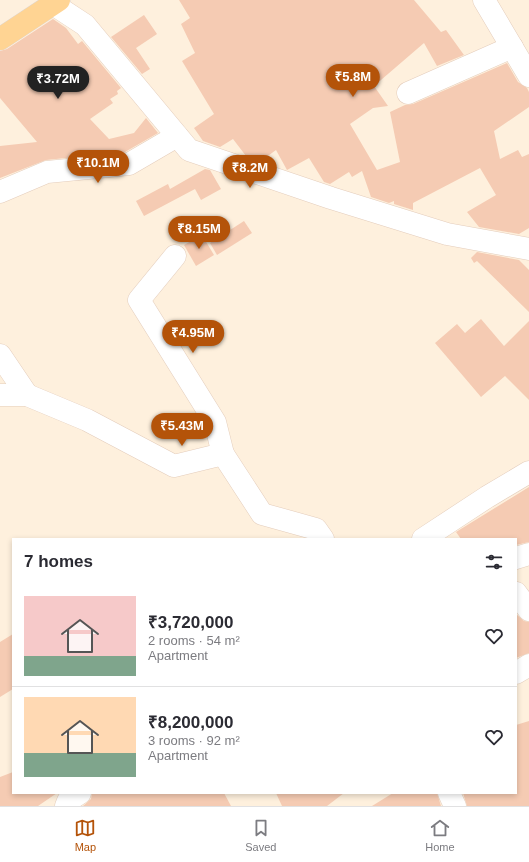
<!DOCTYPE html>
<html lang="en">
<head>
<meta charset="utf-8">
<style>
  :root { --surface:#fff; --page:#f2f2f3; --text:#2b2b33; --muted:#7c7c81; --line:#e1e1e2; --accent:#b45309 }
  body { margin:0; font-family:Helvetica,sans-serif; background:var(--page); color:var(--text); height:100vh; display:flex; flex-direction:column; font-size:15px; white-space:nowrap }
  * { box-sizing:border-box; margin:0 }
  p { font-size:13px; color:var(--muted) }
  .icon { flex:none; width:22px; height:22px; fill:none; stroke:currentColor; stroke-width:2; stroke-linecap:round; stroke-linejoin:round }
  .map { position:relative; flex:1; overflow:hidden }
  .drawer { position:absolute; left:12px; top:538px; width:505px; height:256px; display:flex; flex-direction:column; background:var(--surface); border-radius:0px; box-shadow:0 2px 6px #0003 }
  .drawer>* { flex:none }
  .price { position:absolute; translate:-50% -34px; padding:0 9px; border-radius:14px; background:var(--accent); color:#fff; font-size:13px; line-height:26px; filter:drop-shadow(0 1px 2px #0008) }
  .price::after { content:''; position:absolute; left:50%; top:24px; width:12px; height:9px; margin-left:-6px; background:inherit; clip-path:polygon(0 0,100% 0,50% 100%) }
  .price.active { background:#222; color:#fff }
  ul { padding:0; list-style:none }
  li { display:flex; align-items:center; gap:12px; height:100px; padding:0 12px }
  li+li { border-top:1px solid var(--line) }
  li span { display:grid; place-items:center; flex:none; width:112px; height:80px; border-radius:0px; color:#555 }
  li>.icon { margin-inline-start:auto }
  span .icon { width:48px; height:48px; fill:#fffc; stroke-width:1 }
  li b { font-size:17px }
  h2 { display:flex; justify-content:space-between; align-items:center; height:48px; padding:0 12px; font-size:17px }
  .tabs { display:flex; justify-content:space-around; align-items:center; height:56px; border-top:1px solid var(--line); background:var(--surface); font-size:11px; color:var(--muted) }
  .tabs a { display:grid; justify-items:center; gap:2px }
  .tabs .active { color:var(--accent) }
  .map>svg:first-child { display:block }
  .building { fill:#f5cbb3 }
  .lines { fill:none; stroke-linecap:round; stroke-linejoin:round }
  .minor-casing { stroke:#e4cdbc; stroke-width:23 }
  .major-casing { stroke:#ded6d2; stroke-width:23 }
  .minor { stroke:#fff; stroke-width:22 }
  .major { stroke:#ffd493; stroke-width:22 }
</style>
</head>
<body>
<div class="map">
<svg width="529" height="806" viewBox="0 0 529 806">
  <rect width="100%" height="100%" fill="#fef0dd"/>
  <!-- building -->
  <g class="building">
    <path d="M179,0h235l27,32 5,-2 18,25 -27,11 -13,-23 -50,43 14,20 -15,2 -23,16 27,46 23,-8 -10,-50 15,-7 8,-1 94,-41 11,19 9,6 2,4v15l-35,24 6,28 18,-9 4,7 7,-3v74l-10,6 -40,-7 -12,-15 29,-17 -16,-27 -67,35v7l-19,-6v-3l-5,2 -18,-6 -9,-26 -10,6 -3,-5 -19,12 -6,-2 -15,-24 -22,12 -11,-20 -15,11 -15,-5 -13,-17 -13,8 -17,-6 -9,-13 20,-14 -32,-53 13,-8 -14,-29 9,-6z"/>
    <path d="M144,15l13,19 -21,14 14,21 -8,5 -31,-37z"/>
    <path d="M53,19l13,9 12,16 4,-3 39,47 -4,3 1,3 -8,5 3,4 -23,16 19,20 25,-6 12,-15 12,15 -33,19 -79,8 -46,18v-32l37,-4 -37,-44v-47l7,-2z"/>
    <path d="M205,169l5,1 11,19 -20,11 -6,-11 -51,27 -8,-15 32,-17 2,5z"/>
    <path d="M244,221l8,12 -35,22 -7,-12z"/>
    <path d="M202,235l12,20 -18,11 -12,-21z"/>
    <path d="M477,252l42,8 10,10v42l-52,-51 -3,2 -3,-5z"/>
    <path d="M481,319l23,27 25,-25v79l-24,-24 -24,21 -46,-54 22,-19 8,9z"/>
    <path d="M529,487v55l-13,3v-6h-55l-5,-7z"/>
    <path d="M516,614l8,7 5,1v31l-13,5z"/>
    <path d="M13,634v55l-13,8v-55z"/>
    <path d="M529,721v85h-62l-4,-13h53v-68z"/>
    <path d="M13,772v21h44l-19,13h-38v-29z"/>
    <path d="M92,793h132l7,13h-148l8,-7z"/>
    <path d="M276,793h68l-17,13h-45z"/>
    <path d="M393,793h44l4,13h-69z"/>
  </g>
  <g class="lines">
    <defs>
      <g id="minor">
        <path d="M50,0l3,4 32,21 104,125 142,48 116,36 82,15"/>
        <path d="M484,0l45,76"/>
        <path d="M408,93l104,-46"/>
        <path d="M0,192l47,-20 82,-8 48,-28"/>
        <path d="M175,256l-36,44 76,122 8,32"/>
        <path d="M0,355l27,40"/>
        <path d="M0,395h27l60,25 87,46 49,-12 39,60 54,15 7,10"/>
        <path d="M423,539l64,-42 42,-25"/>
        <path d="M516,558l13,-4"/>
        <path d="M516,593l13,17"/>
        <path d="M516,673l13,-8"/>
        <path d="M449,793l6,13"/>
        <path d="M66,806l2,-5 12,-8"/>
      </g>
      <path id="major" d="M0,39l59,-39"/>
    </defs>
    <!-- minor casing -->
    <use href="#minor" class="minor-casing"/>
    <!-- major casing -->
    <use href="#major" class="major-casing"/>
    <!-- minor -->
    <use href="#minor" class="minor"/>
    <!-- major -->
    <use href="#major" class="major"/>
  </g>
</svg>
<b class="price" style="left:353px;top:98px">₹5.8M</b>
<b class="price active" style="left:58px;top:100px">₹3.72M</b>
<b class="price" style="left:98px;top:184px">₹10.1M</b>
<b class="price" style="left:250px;top:189px">₹8.2M</b>
<b class="price" style="left:199px;top:250px">₹8.15M</b>
<b class="price" style="left:193px;top:354px">₹4.95M</b>
<b class="price" style="left:182px;top:447px">₹5.43M</b>
<section class="drawer">
<h2>7 homes<svg class="icon" aria-label="filters" viewBox="0 0 24 24"><path d="M4 7h16M4 17h16"/><circle cx="9" cy="7" r="2"/><circle cx="15" cy="17" r="2"/></svg></h2>
<ul>
<li><span style="background:linear-gradient(#f6c9c9 75%,#7fa58c 0)"><svg class="icon" aria-label="home" viewBox="0 0 24 24"><path d="M3 11l9-7 9 7M6 9v11h12V9"/></svg></span><div><b>₹3,720,000</b><p>2 rooms · 54 m²</p><p>Apartment</p></div><svg class="icon" aria-label="heart" viewBox="0 0 24 24"><path d="M12 20l-8-8c-3-5 5-10 8-4 3-6 11-1 8 4z"/></svg></li>
<li><span style="background:linear-gradient(#ffd9b3 70%,#7fa58c 0)"><svg class="icon" aria-label="home" viewBox="0 0 24 24"><path d="M3 11l9-7 9 7M6 9v11h12V9"/></svg></span><div><b>₹8,200,000</b><p>3 rooms · 92 m²</p><p>Apartment</p></div><svg class="icon" aria-label="heart" viewBox="0 0 24 24"><path d="M12 20l-8-8c-3-5 5-10 8-4 3-6 11-1 8 4z"/></svg></li>
</ul>
</section>
</div>
<nav class="tabs">
<a class="active"><svg class="icon" aria-label="map" viewBox="0 0 24 24"><path d="M3 6l6-2 6 2 6-2v14l-6 2-6-2-6 2zM9 4v14M15 6v14"/></svg>Map</a>
<a><svg class="icon" aria-label="saved" viewBox="0 0 24 24"><path d="M7 4h10v16l-5-4-5 4z"/></svg>Saved</a>
<a><svg class="icon" aria-label="home" viewBox="0 0 24 24"><path d="M3 11l9-7 9 7M6 9v11h12V9"/></svg>Home</a>
</nav>
</body>
</html>
